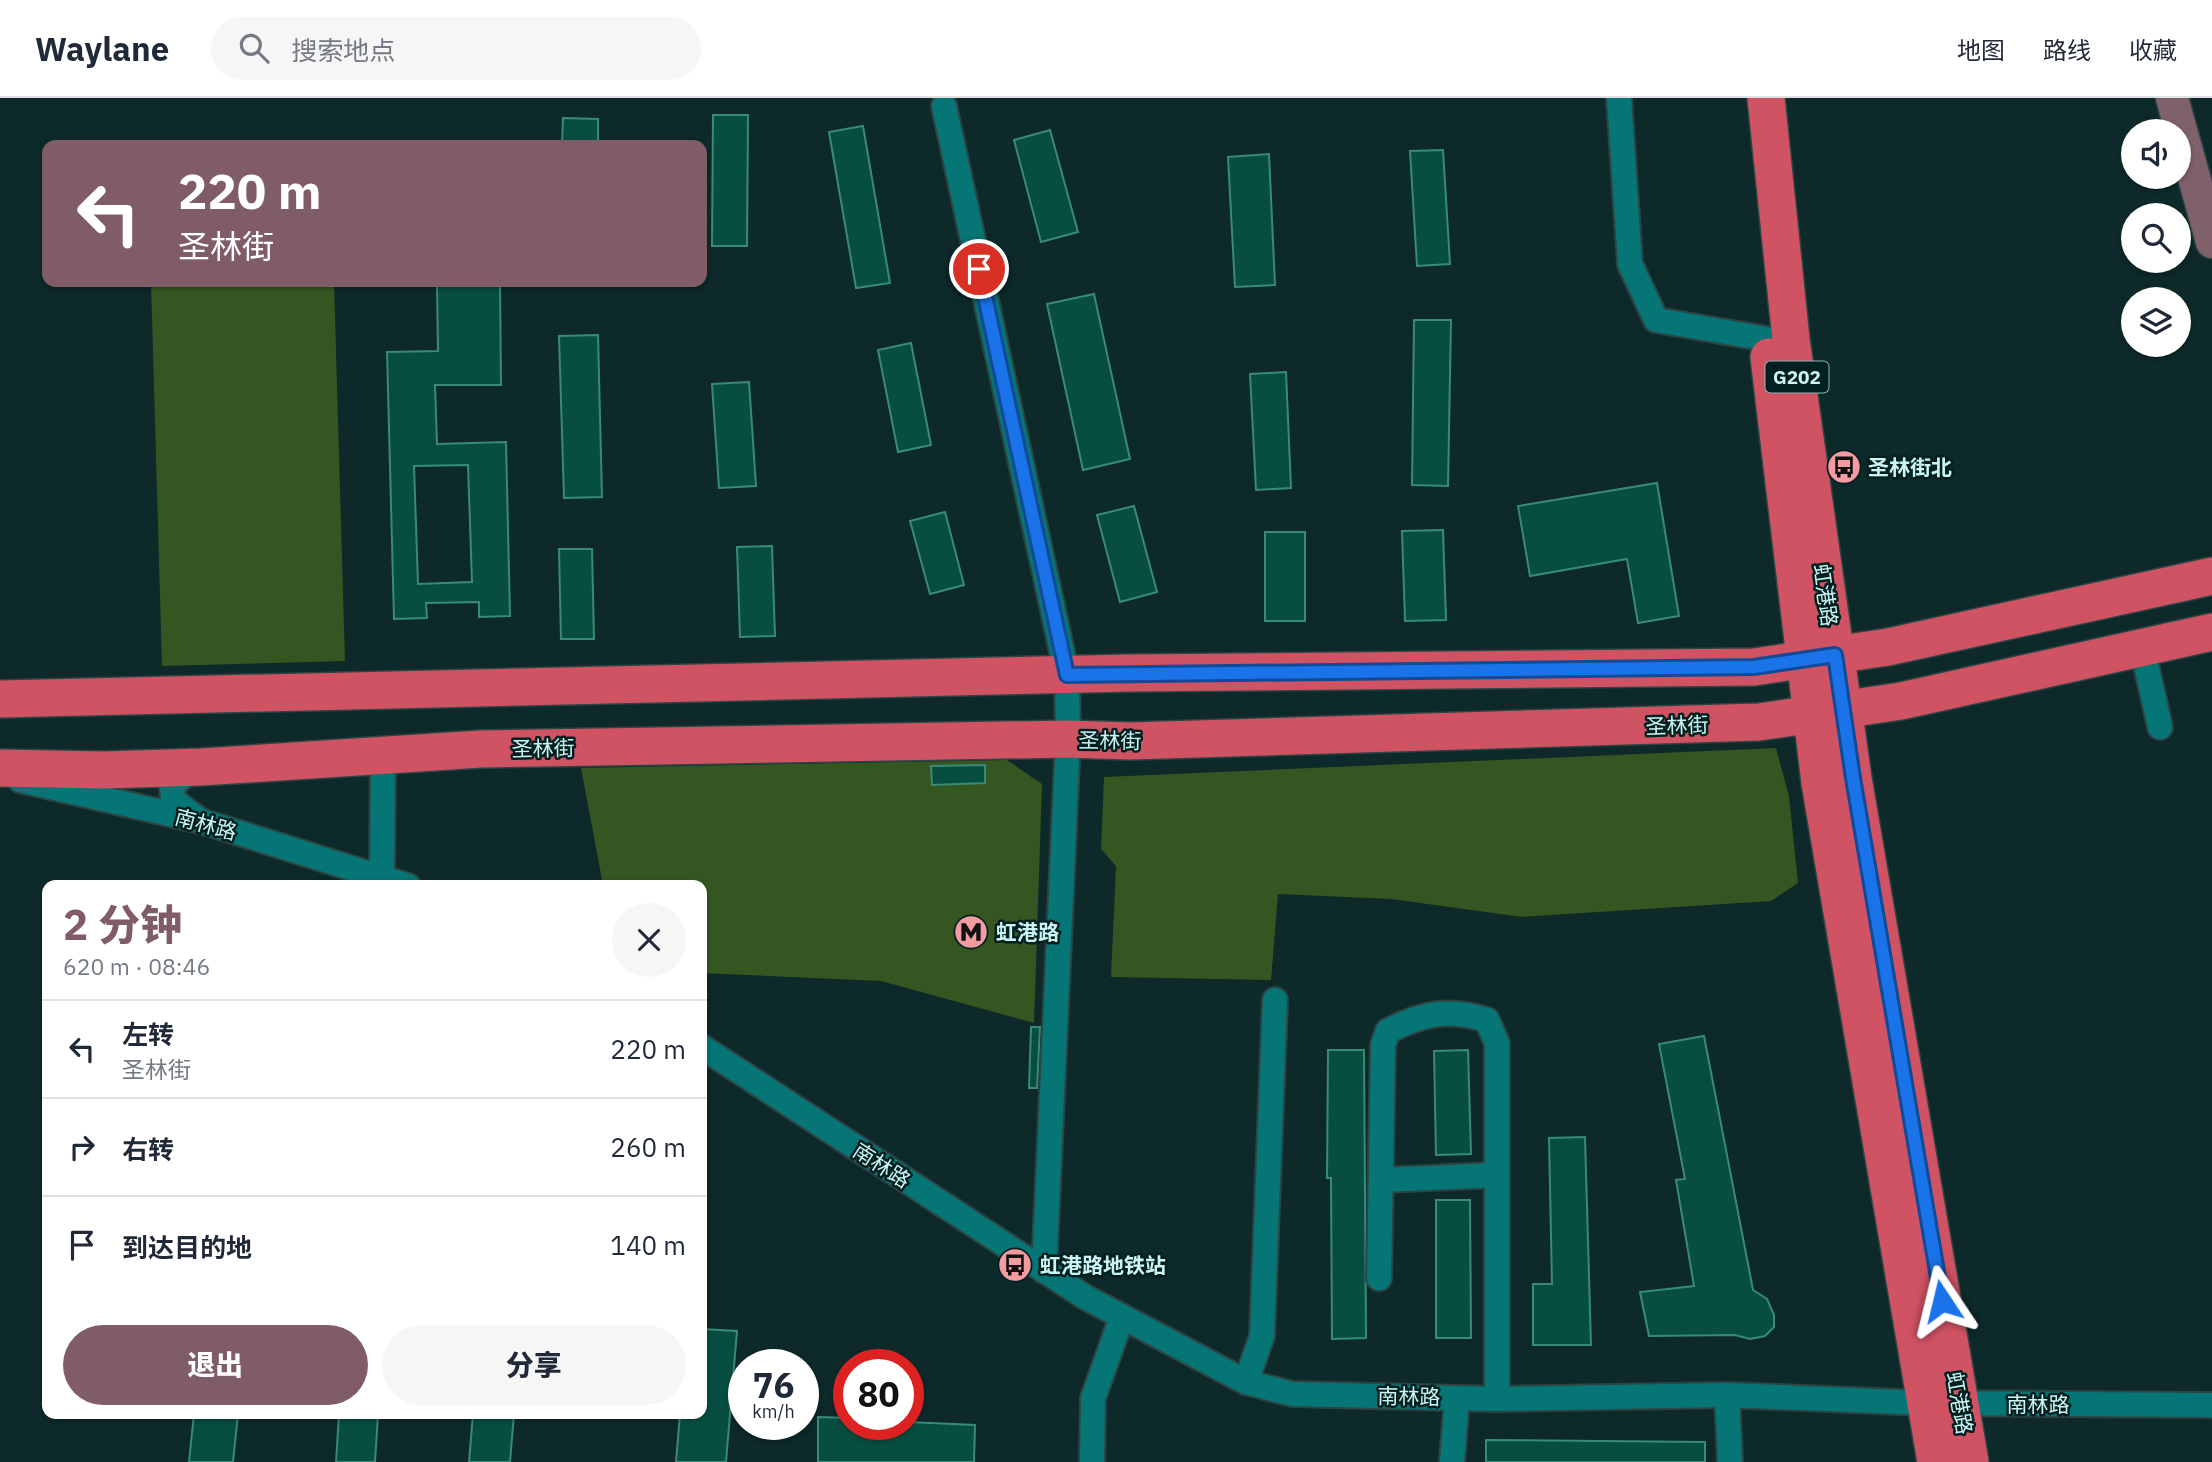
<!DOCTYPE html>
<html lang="zh">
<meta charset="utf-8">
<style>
:root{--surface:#fff;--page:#f6f6f7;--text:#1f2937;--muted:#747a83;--line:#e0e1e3;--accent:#7f5c67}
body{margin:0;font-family:"IBM Plex Sans","Noto Sans SC",sans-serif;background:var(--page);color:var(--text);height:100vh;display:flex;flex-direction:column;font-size:26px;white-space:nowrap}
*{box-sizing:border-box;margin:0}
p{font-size:23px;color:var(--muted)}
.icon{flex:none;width:38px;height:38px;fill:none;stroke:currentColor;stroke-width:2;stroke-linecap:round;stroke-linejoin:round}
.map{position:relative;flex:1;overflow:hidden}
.side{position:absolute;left:42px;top:782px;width:665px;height:539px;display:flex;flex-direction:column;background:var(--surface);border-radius:14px;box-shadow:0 2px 5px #0004}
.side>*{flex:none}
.banner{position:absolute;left:42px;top:42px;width:665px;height:147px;border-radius:14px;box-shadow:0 2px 5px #0004;background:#7f5c67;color:#fff;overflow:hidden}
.tools{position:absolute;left:2121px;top:21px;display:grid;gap:14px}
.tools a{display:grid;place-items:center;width:70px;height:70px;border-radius:50%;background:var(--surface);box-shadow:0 2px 5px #0004;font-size:35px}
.speed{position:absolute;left:728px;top:1251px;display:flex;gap:14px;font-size:35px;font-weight:700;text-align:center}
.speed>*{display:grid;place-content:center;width:91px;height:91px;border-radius:50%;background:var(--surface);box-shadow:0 2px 5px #0004;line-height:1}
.speed small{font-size:18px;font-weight:400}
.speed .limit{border:10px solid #d22;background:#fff;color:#111}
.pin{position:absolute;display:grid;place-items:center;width:60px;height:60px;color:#fff;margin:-30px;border:4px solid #fff;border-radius:50%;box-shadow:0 2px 7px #0007}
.me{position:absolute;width:77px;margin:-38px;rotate:350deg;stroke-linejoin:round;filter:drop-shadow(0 0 5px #0008)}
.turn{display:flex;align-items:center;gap:24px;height:147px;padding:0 21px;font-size:32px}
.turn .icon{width:91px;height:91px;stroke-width:2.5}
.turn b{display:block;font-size:49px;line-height:60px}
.round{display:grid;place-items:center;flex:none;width:74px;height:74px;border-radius:37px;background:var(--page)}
.summary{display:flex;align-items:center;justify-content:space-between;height:119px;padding:0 21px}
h1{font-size:42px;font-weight:800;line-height:52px;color:var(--accent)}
.primary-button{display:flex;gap:14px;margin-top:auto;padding:14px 21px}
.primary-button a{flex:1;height:80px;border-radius:42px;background:var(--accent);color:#fff;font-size:28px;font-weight:800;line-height:80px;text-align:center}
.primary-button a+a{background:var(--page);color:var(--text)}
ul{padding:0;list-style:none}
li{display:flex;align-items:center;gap:21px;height:98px;padding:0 21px;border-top:2px solid var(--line)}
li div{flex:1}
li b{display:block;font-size:26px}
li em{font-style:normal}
header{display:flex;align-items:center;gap:42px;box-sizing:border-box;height:98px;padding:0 35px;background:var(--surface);border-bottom:2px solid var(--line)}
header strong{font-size:33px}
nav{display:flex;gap:38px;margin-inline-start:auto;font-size:24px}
.search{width:490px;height:63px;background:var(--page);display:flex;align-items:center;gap:18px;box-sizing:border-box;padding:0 24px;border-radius:38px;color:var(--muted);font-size:26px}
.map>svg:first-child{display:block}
</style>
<header>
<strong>Waylane</strong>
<div class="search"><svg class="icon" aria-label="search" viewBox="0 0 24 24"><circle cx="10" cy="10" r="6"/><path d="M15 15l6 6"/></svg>搜索地点</div>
<nav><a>地图</a><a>路线</a><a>收藏</a></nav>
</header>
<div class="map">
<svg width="2212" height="1364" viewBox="0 0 2212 1364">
<rect width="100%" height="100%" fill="#0d2929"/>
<g fill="#355621">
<polygon points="151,184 334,184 345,563 162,568"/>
<polygon points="1776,650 1789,698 1798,785 1771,803 1522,819 1391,801 1278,796 1271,882 1111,879 1116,768 1101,751 1104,679"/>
<polygon points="1007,662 1042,686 1034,925 881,883 702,875 702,788 603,787 581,670"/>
</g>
<g fill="#074e40" stroke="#388b77" stroke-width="2" fill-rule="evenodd">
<polygon points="713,17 748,17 747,148 712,148"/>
<polygon points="563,20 598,21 598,47 562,47"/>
<polygon points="863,28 890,185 856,190 829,34"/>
<polygon points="1050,32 1078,134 1041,144 1014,42"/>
<polygon points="1443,52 1450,166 1417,168 1410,53"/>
<polygon points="1269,56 1275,187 1235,189 1228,59"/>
<path d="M500,187L501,287H435L437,346L506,344L510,518L479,519V504L426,505L427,520L394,521L387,254L438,253L437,188ZM468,367L472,484L418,486L414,368Z"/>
<polygon points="1094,196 1130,361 1083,372 1047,206"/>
<polygon points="1414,222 1451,222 1448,388 1412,387"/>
<polygon points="598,237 602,399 564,400 559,238"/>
<polygon points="911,245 931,347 898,354 878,252"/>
<polygon points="1286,274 1291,390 1256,392 1250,276"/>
<polygon points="749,284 756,388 719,390 712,286"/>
<polygon points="1657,385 1679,518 1638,525 1627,461 1530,478 1518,408"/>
<polygon points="1134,408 1157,494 1120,504 1097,417"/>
<polygon points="945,414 964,487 930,496 910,423"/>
<polygon points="1443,432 1446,522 1405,523 1402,433"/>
<rect x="1265" y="434" width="40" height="89"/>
<polygon points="772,448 775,538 740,539 737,449"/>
<polygon points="559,451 592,451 594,541 561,541"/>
<polygon points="985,667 985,685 932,687 931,668"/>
<polygon points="1031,929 1040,929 1037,990 1029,990"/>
<polygon points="1704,938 1753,1192 1767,1201 1774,1217 1774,1229 1765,1238 1750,1241 1735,1237 1649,1238 1640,1194 1694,1188 1676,1082 1685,1081 1659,946"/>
<polygon points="1328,952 1364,952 1366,1240 1332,1241 1331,1080 1327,1080"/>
<polygon points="1468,952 1471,1056 1436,1057 1434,953"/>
<polygon points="1585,1039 1591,1247 1533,1247 1533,1186 1552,1186 1549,1040"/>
<polygon points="1436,1102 1470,1102 1471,1240 1436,1240"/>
<polygon points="702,1231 737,1233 726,1364 676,1364 680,1316 702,1316"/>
<polygon points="194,1316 238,1316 233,1364 189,1364"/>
<polygon points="339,1316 378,1316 375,1364 336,1364"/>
<polygon points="473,1316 514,1316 510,1364 469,1364"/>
<polygon points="818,1319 849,1320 849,1326 908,1326 908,1324 975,1327 974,1364 818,1364"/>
<polygon points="1486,1342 1705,1344 1705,1364 1486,1364"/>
</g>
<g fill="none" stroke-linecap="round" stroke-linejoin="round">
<g stroke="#2d4444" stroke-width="28">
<g id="minor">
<polyline points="1619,0 1630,166 1656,222 1767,241"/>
<polyline points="944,8 1067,577 1068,641 1044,1173"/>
<polyline points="2142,549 2160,629"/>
<polyline points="197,671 182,679 172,688 173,702 198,721"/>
<polyline points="20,682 201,723 408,788"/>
<polyline points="382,779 383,657"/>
<polyline points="702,949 1085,1199 1246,1284 1292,1296 1497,1301 1727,1297 1926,1305 2212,1307"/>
<polyline points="1381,1082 1497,1077"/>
<path d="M1379,1180L1383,947L1388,933C1423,915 1449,910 1487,922L1497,945V1301"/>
<polyline points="1246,1284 1262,1238 1275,902"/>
<polyline points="1727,1297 1730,1364"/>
<polyline points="1092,1364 1093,1300 1122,1219"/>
<polyline points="1452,1364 1457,1300"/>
</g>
</g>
<g stroke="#2d4444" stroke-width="35">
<polyline id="major" points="2172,0 2212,144"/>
</g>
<g stroke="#2d4444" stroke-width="40">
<g id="highway">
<polyline points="1766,0 1791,241 1853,680 1970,1364"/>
<polyline points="1769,259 1820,685 1936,1364"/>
<polyline points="0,601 1129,575 1754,569 1888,549 2212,478"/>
<polyline points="0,670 103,672 201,669 481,651 1068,641 1130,643 1759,624 1901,603 2212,534"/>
</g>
</g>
<use href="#minor" stroke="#067576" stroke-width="24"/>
<use href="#major" stroke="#7f616b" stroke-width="32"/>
<use href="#highway" stroke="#d05363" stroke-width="37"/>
</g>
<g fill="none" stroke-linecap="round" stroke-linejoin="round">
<g stroke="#114b97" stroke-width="18">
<polyline id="route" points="979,171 1067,577 1754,569 1835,557 1853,680 1942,1203"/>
</g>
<use href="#route" stroke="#1a73e8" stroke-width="12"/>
</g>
<defs>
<g id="bus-disc" transform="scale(1.75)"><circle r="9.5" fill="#f49aa1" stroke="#032020"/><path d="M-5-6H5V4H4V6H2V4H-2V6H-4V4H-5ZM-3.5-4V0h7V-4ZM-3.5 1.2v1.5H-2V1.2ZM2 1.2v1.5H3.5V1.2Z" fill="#111"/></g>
<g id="metro-disc" transform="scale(1.75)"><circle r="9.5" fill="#f49aa1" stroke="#032020"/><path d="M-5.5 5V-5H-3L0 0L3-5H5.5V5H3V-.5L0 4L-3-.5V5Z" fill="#111"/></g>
</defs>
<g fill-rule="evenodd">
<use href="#bus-disc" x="1844" y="369"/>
<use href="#metro-disc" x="971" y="834"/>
<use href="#bus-disc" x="1015" y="1167"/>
</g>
<g text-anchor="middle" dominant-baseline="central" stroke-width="5" stroke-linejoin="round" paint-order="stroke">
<rect fill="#032020" stroke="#8fb4b4" stroke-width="2" x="1765.5" y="263.5" width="63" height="31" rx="5"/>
<g font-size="19" font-weight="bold" fill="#cbf4f4">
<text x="1797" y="279">G202</text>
</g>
<g font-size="21" font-weight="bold" fill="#cbf4f4" stroke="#032020" text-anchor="start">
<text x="1868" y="369">圣林街北</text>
<text x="996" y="834">虹港路</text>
<text x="1040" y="1167">虹港路地铁站</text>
</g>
<g font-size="21" fill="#cbf4f4" stroke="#032020">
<text transform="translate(1826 497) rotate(82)">虹港路</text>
<text transform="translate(1677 627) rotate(-2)">圣林街</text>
<text transform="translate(1110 642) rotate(1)">圣林街</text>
<text transform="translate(543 650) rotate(-1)">圣林街</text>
<text transform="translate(206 726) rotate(15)">南林路</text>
<text transform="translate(882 1067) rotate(33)">南林路</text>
<text transform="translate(1409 1298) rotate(1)">南林路</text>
<text transform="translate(1960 1305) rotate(80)">虹港路</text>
<text x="2038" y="1306">南林路</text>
</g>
</g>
</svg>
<div class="tools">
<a><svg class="icon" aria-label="sound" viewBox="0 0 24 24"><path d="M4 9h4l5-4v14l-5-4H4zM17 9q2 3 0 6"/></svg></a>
<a><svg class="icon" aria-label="search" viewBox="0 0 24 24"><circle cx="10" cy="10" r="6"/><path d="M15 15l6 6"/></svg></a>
<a><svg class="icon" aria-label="layers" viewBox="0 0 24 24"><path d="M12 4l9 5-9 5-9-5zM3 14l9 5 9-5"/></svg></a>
</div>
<div class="speed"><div>76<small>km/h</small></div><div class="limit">80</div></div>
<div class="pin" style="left:979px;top:171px;background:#d93025"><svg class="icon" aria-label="arrive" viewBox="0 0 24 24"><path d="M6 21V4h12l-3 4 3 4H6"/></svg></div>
<svg class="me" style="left:1942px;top:1203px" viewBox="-20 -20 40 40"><path d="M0-17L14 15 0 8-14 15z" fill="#1a73e8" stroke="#fff" stroke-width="4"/></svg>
<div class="banner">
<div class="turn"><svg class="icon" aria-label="left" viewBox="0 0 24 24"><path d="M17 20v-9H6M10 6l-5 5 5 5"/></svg><div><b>220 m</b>圣林街</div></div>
</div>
<section class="side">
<div class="summary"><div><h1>2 分钟</h1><p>620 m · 08:46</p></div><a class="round"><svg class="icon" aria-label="close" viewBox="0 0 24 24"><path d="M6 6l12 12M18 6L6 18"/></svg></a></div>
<ul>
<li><svg class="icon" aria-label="left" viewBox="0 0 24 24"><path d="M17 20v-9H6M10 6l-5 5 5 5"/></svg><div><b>左转</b><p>圣林街</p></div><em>220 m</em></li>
<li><svg class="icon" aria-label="right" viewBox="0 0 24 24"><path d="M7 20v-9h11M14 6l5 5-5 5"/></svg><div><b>右转</b></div><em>260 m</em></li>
<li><svg class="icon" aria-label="arrive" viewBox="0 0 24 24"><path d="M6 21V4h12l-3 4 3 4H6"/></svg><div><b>到达目的地</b></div><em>140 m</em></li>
</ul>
<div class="primary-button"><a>退出</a><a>分享</a></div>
</section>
</div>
